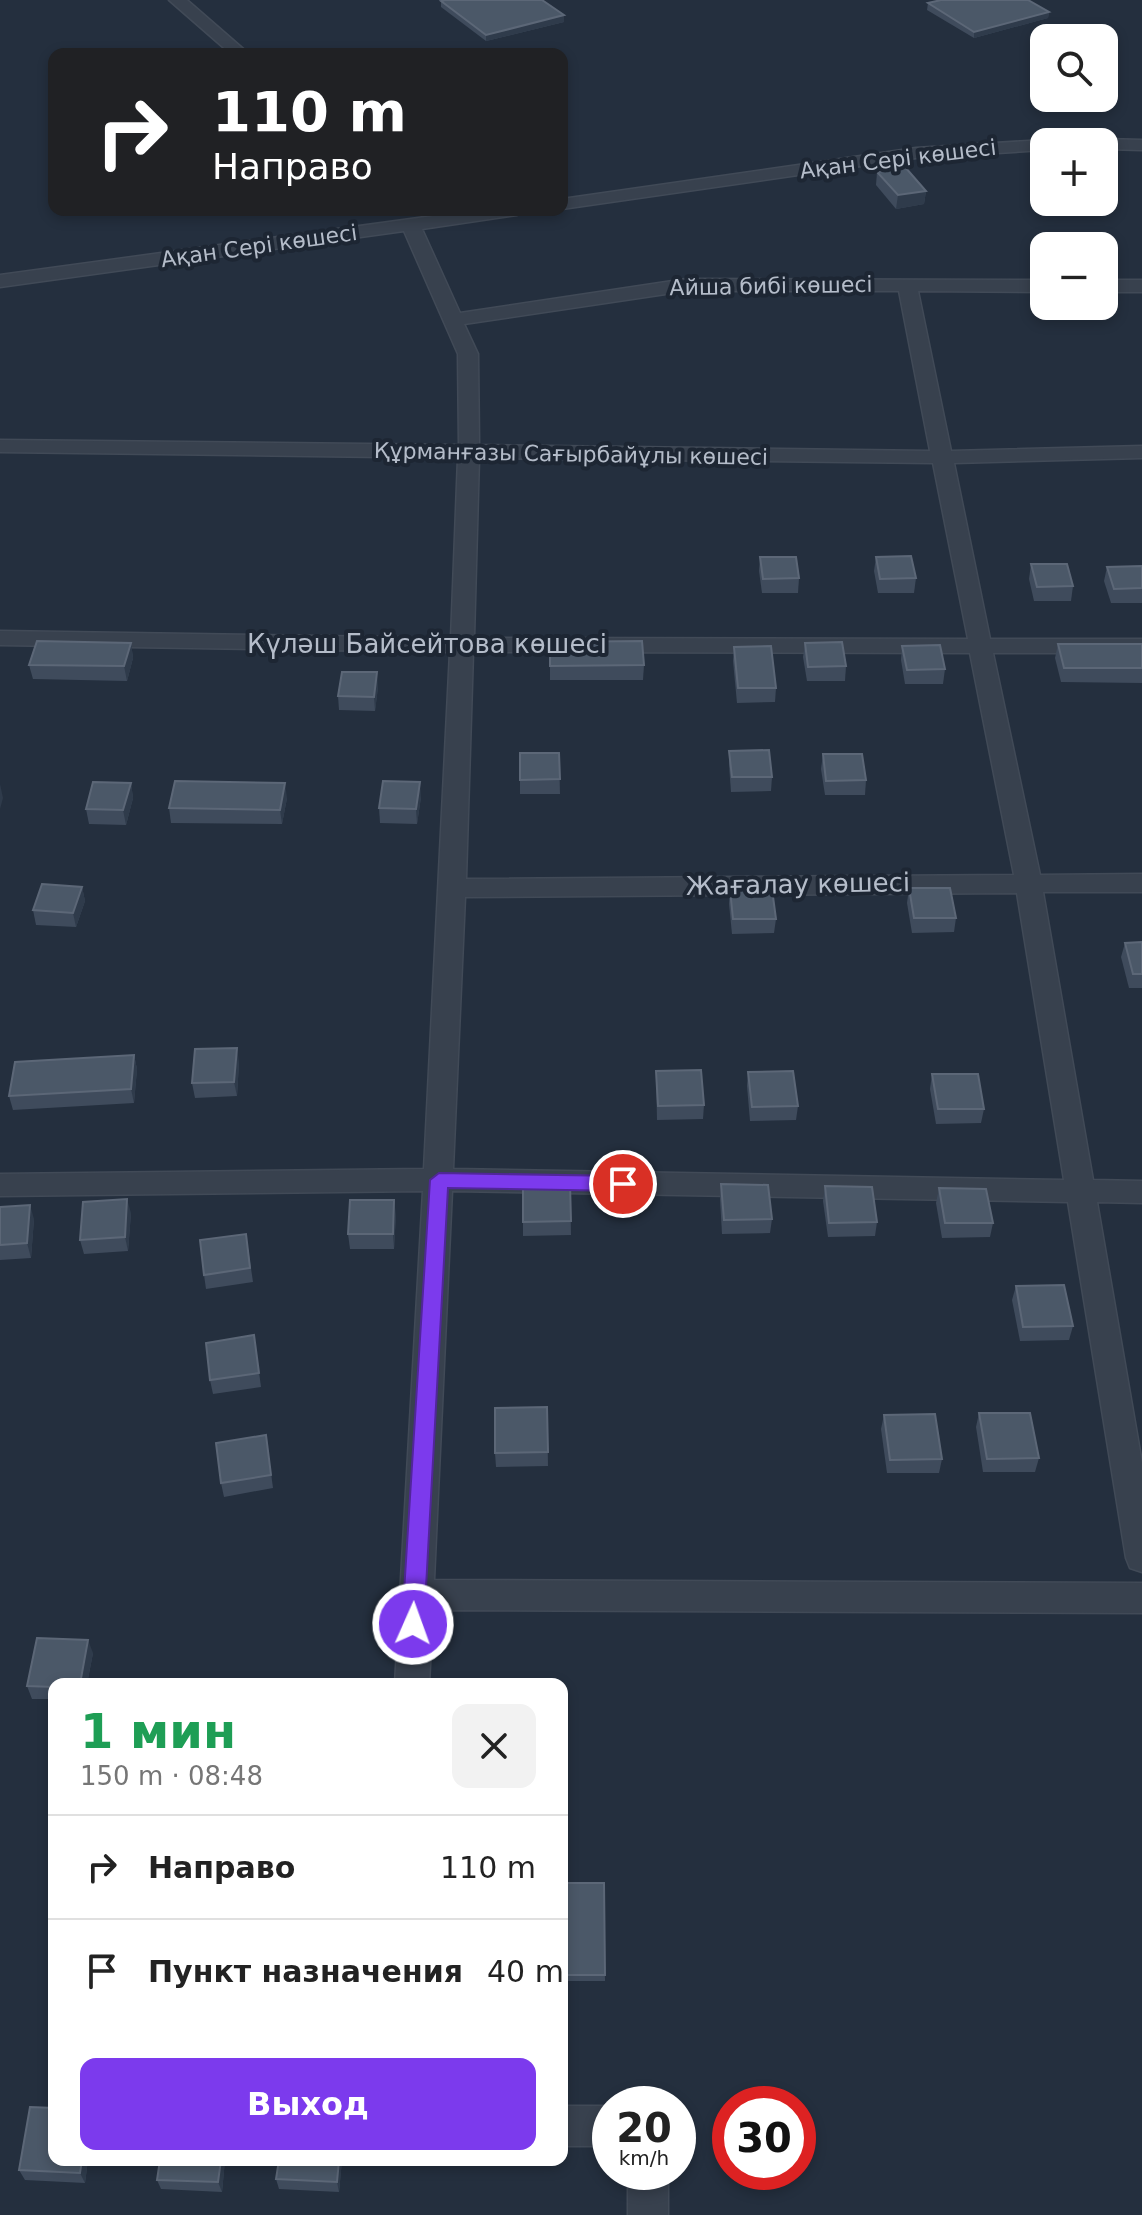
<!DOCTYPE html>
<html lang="ru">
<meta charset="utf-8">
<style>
:root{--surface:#fff;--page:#f2f2f2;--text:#222;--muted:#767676;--line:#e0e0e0;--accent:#7c3aed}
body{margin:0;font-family:"DejaVu Sans",sans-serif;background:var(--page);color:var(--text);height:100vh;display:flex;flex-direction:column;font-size:30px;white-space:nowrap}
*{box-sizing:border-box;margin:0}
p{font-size:26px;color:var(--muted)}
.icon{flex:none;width:44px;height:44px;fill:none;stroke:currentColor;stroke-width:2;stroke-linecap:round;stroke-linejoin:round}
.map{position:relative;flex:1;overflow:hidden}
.panel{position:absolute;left:48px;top:1678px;width:520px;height:488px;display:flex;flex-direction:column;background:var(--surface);border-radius:16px;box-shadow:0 4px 12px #0003}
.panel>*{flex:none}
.guide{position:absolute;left:48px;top:48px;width:520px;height:168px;border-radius:16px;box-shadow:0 4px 12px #0003;background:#202124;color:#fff;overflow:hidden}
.buttons{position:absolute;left:1030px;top:24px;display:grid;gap:16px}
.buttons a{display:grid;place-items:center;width:88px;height:88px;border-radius:16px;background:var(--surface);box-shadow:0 4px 12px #0003;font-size:40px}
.speed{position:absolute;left:592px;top:2086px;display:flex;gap:16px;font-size:40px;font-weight:700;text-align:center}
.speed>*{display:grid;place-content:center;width:104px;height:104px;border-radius:50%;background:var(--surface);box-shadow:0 4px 12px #0003;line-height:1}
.speed small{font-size:20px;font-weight:400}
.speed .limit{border:12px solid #d22;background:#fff;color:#111}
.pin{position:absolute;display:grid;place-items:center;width:68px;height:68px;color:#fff;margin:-34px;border:4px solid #fff;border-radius:50%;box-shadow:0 2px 8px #0007}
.me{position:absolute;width:88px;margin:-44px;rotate:2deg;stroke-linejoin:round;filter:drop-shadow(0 0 6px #0008)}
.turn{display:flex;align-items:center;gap:28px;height:168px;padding:0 32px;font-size:36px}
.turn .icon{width:104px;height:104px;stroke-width:2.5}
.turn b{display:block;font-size:56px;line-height:68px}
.round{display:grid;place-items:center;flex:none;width:84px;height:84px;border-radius:16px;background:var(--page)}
.summary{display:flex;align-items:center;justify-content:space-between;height:136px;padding:0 32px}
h1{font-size:48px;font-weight:800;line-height:60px;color:#1e9e55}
.action{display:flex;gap:16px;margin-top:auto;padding:16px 32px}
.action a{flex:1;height:92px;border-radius:16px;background:var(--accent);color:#fff;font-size:32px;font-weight:800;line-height:92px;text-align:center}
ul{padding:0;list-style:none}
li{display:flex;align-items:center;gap:24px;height:104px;padding:0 32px;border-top:2px solid var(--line)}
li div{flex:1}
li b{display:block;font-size:30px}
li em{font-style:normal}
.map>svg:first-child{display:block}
</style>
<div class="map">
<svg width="1142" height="2215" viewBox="0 0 1142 2215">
<rect width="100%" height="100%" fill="#242f3e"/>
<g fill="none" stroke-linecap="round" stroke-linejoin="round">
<g stroke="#414a57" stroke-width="3">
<g id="street">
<polygon points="169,0 187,0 249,54 231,54"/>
<polygon points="1104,139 1142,140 1142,150 1104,149 1104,142 1097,142"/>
<polygon points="1044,140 1051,142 1044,142 1044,150 916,158 562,209 562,199 916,148"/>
<path d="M477,210H526L517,215L422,229L460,313L686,279L1044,280V292L918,291L951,451L1142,446V458L954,463L990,639H1142V653H993L1040,875L1142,874V892H1043L1093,1180L1142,1181V1203L1097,1202L1142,1463V1572L1130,1568L1126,1558L1068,1202L452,1191L434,1580L1142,1583V1613L433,1610L429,1684H395L423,1191L0,1196V1174L424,1169L450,652L0,645V631L451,638L458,458L0,452V440L459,445L458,354L404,231L0,287V275ZM686,291H899L930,451L479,445L478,354L464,324ZM479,458L933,463L968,639L474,638ZM473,652L970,653L1014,875L466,879ZM1017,893L1064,1180L453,1169L465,897Z"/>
<rect x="1104" y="280" width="38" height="12"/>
<rect x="562" y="2106" width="48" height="40"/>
<rect x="628" y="2172" width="40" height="43"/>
</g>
</g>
<use href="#street" fill="#38414e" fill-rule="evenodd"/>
</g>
<g fill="#3f4b5c">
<polygon points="441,1 564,15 564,22 486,41 441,7"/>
<polygon points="928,3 1049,12 1048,18 974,38 927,10"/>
<polygon points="877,172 926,191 924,204 896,209 876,185"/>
<polygon points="760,557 799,578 798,593 762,593 759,571"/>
<polygon points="876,557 916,578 914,593 878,593 874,571"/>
<polygon points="1031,564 1073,586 1071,601 1034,601 1029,579"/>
<polygon points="1142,566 1142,603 1111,603 1104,581 1107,567"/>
<polygon points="550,642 644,665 643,680 550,680"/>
<polygon points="131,643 133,658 127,681 33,679 29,665"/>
<polygon points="805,643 846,666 845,681 807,681 803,657"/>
<polygon points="1058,644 1142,644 1142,683 1061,682 1055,658"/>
<polygon points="902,646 945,669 943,684 905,684 901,660"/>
<polygon points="734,647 776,688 775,702 737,703 733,661"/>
<polygon points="378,687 375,711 339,710 338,696"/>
<polygon points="729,751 772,777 771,791 731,792 729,765"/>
<polygon points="520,753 559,753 560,794 520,794"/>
<polygon points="823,754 866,780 865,795 825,795 821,769"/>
<polygon points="131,783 133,798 126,825 89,824 86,809"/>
<polygon points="421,797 417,824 380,823 379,808"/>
<polygon points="287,798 282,824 171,823 169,808"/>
<polygon points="82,887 85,901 76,927 36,925 33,910"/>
<polygon points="909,888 956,918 954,932 912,933 907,903"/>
<polygon points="730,889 776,919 774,933 732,934 729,904"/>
<polygon points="1142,942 1142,988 1129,988 1121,957 1125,943"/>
<polygon points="134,1055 137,1069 134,1103 13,1110 9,1096"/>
<polygon points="239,1062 237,1096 195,1098 192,1083"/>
<polygon points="656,1071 704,1105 703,1119 657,1120"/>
<polygon points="748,1072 798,1106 796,1120 750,1121 747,1086"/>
<polygon points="932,1074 984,1109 981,1123 936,1124 930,1089"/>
<polygon points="570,1183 571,1235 523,1236 523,1184"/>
<polygon points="721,1184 772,1219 770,1233 722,1234 720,1199"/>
<polygon points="825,1186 877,1222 875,1236 828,1237 823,1201"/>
<polygon points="939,1188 993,1223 990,1237 942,1238 936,1203"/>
<polygon points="0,1207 34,1219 31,1258 0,1260"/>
<polygon points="131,1213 128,1251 84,1254 80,1240"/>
<polygon points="396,1214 394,1249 350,1249 348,1234"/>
<polygon points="248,1248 253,1282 206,1289 204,1275"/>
<polygon points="1016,1286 1073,1326 1069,1340 1020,1341 1012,1300"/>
<polygon points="254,1335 261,1387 213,1394 210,1380"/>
<polygon points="547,1407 548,1466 496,1467 495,1453"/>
<polygon points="979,1413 1039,1458 1035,1472 983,1472 976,1427"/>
<polygon points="884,1415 942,1459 939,1473 887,1473 881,1429"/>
<polygon points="266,1435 273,1488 224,1497 221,1483"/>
<polygon points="93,1653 87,1684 54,1684 54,1699 32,1699 27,1686"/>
<polygon points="562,1883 604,1883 605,1981 562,1981"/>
<polygon points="54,2160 88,2160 85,2183 25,2180 19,2170"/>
<polygon points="225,2160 222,2192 161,2189 157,2180"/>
<polygon points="342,2160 339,2192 279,2189 276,2179"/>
</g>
<g fill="#2f3b4b">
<polygon points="1049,12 1048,18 974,38 974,32"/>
<polygon points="564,15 564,22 486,41 486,35"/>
<polygon points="926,191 924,204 896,209 898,195"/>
<polygon points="131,643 133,658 127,681 124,666"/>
<polygon points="377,672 378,687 375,711 374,697"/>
<polygon points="420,782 421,797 417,824 416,809"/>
<polygon points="131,783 133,798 126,825 123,810"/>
<polygon points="285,783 287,798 282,824 280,810"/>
<polygon points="0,784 3,798 0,809"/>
<polygon points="82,887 85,901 76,927 73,913"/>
<polygon points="237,1048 239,1062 237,1096 234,1082"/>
<polygon points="134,1055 137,1069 134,1103 131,1089"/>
<polygon points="127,1199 131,1213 128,1251 125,1237"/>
<polygon points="394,1200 396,1214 394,1249 393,1234"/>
<polygon points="30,1205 34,1219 31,1258 27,1243"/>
<polygon points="88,1640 93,1653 87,1684 80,1684"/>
<polygon points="82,2160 88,2160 85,2183 80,2173"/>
<polygon points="221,2160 225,2160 222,2192 218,2182"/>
<polygon points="339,2160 342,2160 339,2192 337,2182"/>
</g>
<g fill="#4b5868" stroke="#5c6777" stroke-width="2">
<polygon points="445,0 542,0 564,15 486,35 441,1"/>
<polygon points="941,0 1028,0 1049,12 974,32 928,3"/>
<polygon points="905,167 926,191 898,195 877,172"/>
<polygon points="911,556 916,578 880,579 876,557"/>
<polygon points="760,557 796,557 799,578 763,579"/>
<polygon points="1031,564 1067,564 1073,586 1037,587"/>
<polygon points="1142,566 1142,588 1114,589 1107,567"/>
<polygon points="37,641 131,643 124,666 29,665"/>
<polygon points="642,641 644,665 550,666 550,642"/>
<polygon points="842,642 846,666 808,667 805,643"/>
<polygon points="1058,644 1142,644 1142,668 1064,668"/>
<polygon points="940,645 945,669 907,670 902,646"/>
<polygon points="771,646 776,688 738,688 734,647"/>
<polygon points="342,672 377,672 374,697 338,696"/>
<polygon points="769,750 772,777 732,777 729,751"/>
<polygon points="520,753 559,753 560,779 520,780"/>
<polygon points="823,754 862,754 866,780 826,781"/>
<polygon points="175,781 285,783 280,810 169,808"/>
<polygon points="383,781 420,782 416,809 379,808"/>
<polygon points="93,782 131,783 123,810 86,809"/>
<polygon points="42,884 82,887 73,913 33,910"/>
<polygon points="909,888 950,888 956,918 914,918"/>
<polygon points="730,889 772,889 776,919 733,919"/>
<polygon points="1142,942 1142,974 1133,974 1125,943"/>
<polygon points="237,1048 234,1082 192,1083 195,1049"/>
<polygon points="134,1055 131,1089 9,1096 15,1062"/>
<polygon points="701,1070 704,1105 658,1106 656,1071"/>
<polygon points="793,1071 798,1106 752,1107 748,1072"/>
<polygon points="932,1074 978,1074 984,1109 938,1109"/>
<polygon points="570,1183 571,1221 523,1222 523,1184"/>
<polygon points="721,1184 768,1185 772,1219 724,1220"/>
<polygon points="825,1186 872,1187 877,1222 829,1223"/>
<polygon points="939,1188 986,1189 993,1223 945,1223"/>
<polygon points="127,1199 125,1237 80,1240 83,1202"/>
<polygon points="350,1200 394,1200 393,1234 348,1234"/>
<polygon points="30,1205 27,1243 0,1245 0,1207"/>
<polygon points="246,1234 250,1268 204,1275 200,1240"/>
<polygon points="1064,1285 1073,1326 1023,1327 1016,1286"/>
<polygon points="254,1335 259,1373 210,1380 206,1343"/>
<polygon points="547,1407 548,1452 495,1453 495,1408"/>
<polygon points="979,1413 1030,1413 1039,1458 987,1459"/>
<polygon points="935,1414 942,1459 890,1460 884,1415"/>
<polygon points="266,1435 271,1475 221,1483 216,1443"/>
<polygon points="37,1638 88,1640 80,1684 54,1684 54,1687 27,1686"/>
<polygon points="562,1883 604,1883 605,1975 562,1975"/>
<polygon points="30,2107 54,2108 54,2160 82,2160 80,2173 19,2170"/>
<polygon points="160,2160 221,2160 218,2182 157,2180"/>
<polygon points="279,2160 339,2160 337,2182 276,2179"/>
</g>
<polygon fill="#7c3aed" stroke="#51269a" stroke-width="2" points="439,1173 623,1176 632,1184 623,1191 448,1188 424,1624 421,1631 413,1634 405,1631 402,1624 430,1180"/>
<g text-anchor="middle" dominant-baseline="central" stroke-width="8" stroke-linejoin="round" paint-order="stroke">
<g font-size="22" fill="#b4bcc9" stroke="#1d2633">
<text transform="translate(898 159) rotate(-7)">Ақан Сері көшесі</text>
<text transform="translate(259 246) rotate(-8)">Ақан Сері көшесі</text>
<text transform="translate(771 286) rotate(-1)">Айша бибі көшесі</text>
<text transform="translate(571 454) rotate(1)">Құрманғазы Сағырбайұлы көшесі</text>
</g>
<g font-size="26" fill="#b4bcc9" stroke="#1d2633">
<text x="427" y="644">Күләш Байсейтова көшесі</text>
<text transform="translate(798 884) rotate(-1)">Жағалау көшесі</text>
</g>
</g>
</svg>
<div class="buttons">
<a><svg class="icon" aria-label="search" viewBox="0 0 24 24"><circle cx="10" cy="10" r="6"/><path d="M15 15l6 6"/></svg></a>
<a>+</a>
<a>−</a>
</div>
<div class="speed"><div>20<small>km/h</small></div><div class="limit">30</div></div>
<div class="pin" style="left:623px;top:1184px;background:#d93025"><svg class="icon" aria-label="arrive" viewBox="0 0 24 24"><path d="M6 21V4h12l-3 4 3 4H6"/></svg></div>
<svg class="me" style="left:413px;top:1624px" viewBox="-20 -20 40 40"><circle r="17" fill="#7c3aed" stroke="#fff" stroke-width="3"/><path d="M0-11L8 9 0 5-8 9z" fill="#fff"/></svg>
<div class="guide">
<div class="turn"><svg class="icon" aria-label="right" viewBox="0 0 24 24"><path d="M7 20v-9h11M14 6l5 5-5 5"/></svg><div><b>110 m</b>Направо</div></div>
</div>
<section class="panel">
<div class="summary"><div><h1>1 мин</h1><p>150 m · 08:48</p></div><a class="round"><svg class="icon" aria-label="close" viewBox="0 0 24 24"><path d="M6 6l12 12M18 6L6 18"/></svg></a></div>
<ul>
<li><svg class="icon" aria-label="right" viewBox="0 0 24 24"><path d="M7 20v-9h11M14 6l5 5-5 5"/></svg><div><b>Направо</b></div><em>110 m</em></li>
<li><svg class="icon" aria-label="arrive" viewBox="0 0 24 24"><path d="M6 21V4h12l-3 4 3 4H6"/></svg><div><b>Пункт назначения</b></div><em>40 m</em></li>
</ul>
<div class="action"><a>Выход</a></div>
</section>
</div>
